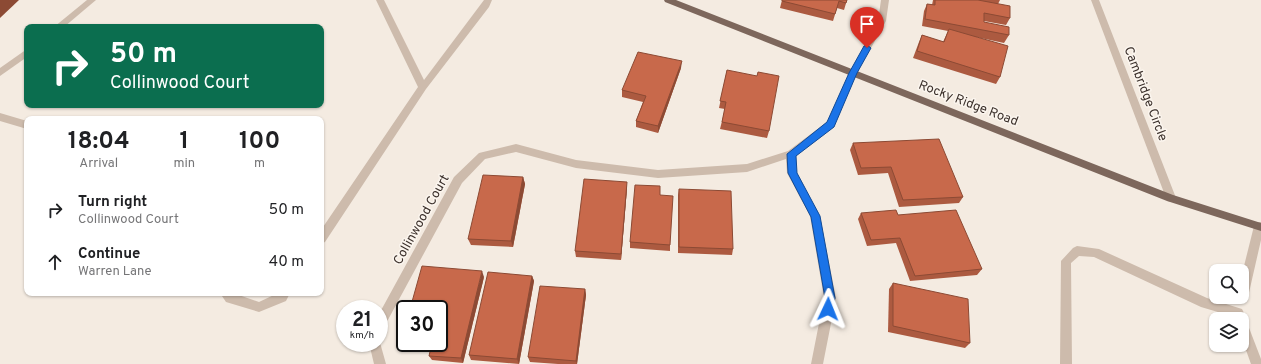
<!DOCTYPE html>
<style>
:root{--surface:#fff;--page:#f6f6f6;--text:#202124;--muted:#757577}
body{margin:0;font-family:Overpass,sans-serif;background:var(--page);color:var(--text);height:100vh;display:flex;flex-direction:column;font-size:15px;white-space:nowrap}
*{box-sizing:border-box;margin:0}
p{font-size:13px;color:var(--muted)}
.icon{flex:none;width:22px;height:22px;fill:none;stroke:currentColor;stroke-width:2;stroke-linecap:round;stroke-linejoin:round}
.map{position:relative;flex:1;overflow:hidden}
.sheet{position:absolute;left:24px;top:116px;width:300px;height:180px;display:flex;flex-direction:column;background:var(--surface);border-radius:8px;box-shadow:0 1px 3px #0004}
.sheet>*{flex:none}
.hud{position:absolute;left:24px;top:24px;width:300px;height:84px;border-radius:8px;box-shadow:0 1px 3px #0004;background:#0b6e4f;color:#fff;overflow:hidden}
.controls{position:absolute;left:1209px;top:264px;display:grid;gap:8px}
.controls a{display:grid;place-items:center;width:40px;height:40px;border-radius:8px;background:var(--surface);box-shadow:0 1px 3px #0004;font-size:20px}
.speed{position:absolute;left:336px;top:300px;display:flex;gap:8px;font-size:20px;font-weight:700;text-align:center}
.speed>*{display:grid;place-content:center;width:52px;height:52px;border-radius:50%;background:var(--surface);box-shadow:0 1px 3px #0004;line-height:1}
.speed small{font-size:10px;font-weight:400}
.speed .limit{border:2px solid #111;border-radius:6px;background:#fff;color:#111}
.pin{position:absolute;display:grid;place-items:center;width:34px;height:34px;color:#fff;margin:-41px -17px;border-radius:50% 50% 50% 0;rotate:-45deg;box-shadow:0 0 4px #0007}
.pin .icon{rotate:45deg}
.me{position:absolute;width:44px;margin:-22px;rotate:2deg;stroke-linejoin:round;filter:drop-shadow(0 0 3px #0008)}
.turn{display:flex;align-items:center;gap:14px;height:84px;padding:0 20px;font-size:18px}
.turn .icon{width:52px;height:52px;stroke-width:2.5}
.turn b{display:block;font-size:28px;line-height:34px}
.eta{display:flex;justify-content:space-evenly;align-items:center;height:68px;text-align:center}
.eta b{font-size:24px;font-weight:700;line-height:28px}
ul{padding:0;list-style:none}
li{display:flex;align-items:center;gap:12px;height:52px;padding:0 20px}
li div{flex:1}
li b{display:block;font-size:15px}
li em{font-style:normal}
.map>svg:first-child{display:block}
</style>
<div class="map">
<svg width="1261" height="364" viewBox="0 0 1261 364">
<rect width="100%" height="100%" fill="#f4ebe1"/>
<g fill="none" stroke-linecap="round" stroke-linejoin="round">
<g fill="#cdbbac" fill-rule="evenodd">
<polygon points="87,0 96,0 64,27 54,27"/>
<polygon points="376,0 384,0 424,80 484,0 492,0 489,7 426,89 325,242 321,244 321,230 418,87"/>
<polygon points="881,0 889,0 886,21 857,73 834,127 796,156 797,173 820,216 836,298 823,364 811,364 824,298 810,216 787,173 786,159 747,172 658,178 576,168 516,152 485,159 462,183 383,329 379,330 379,314 454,177 479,153 516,144 576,160 658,170 747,164 788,151 827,122 849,73 878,21"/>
<polygon points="1091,0 1099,0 1176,198 1175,201 1171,202 1167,201 1166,198"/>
<polygon points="27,49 27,57 0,76 0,68"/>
<polygon points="0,113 27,121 27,129 0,121"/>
<polygon points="1259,222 1261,222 1261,240 1248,297 1246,301 1242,302 1238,301 1236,297 1242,297 1242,274 1254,226 1255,223"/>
<polygon points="1077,246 1099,249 1207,298 1242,309 1244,313 1242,317 1238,318 1201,307 1094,257 1079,256 1071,263 1072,364 1060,364 1061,261 1073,248"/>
<polygon points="220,293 233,293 259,302 278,293 290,293 286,301 259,312 226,302"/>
<polygon points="1241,319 1242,319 1246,320 1261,359 1261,364 1251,364 1242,339"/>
<polygon points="379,339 386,364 374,364 369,343 379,343"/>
</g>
<polygon fill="#7d675c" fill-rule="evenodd" points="664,0 676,0 1173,195 1261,223 1261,231 1167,201 665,2"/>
</g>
<g fill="#ac5a40">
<polygon points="782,0 847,0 844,10 837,8 833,21 780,8"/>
<polygon points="933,0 1000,0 998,4 1010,18 1006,25 984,21 984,22 1009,35 1004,43 976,37 1000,77 996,84 913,58 919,42 922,35 943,42 948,31 922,26 924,11 927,4 932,5"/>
<polygon points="681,68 658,133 636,127 636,121 643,102 622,97 622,90"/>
<polygon points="727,70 769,131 767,138 720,129 725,109 719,108"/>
<polygon points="853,143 963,197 959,203 899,207 888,173 858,175 850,150"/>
<polygon points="523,177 525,184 513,247 471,245 468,239"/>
<polygon points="627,188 621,260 576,257 575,251"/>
<polygon points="679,189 733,249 732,255 678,253 678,195"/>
<polygon points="660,195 670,245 670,251 630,248 630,242"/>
<polygon points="861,213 898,215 982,269 977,275 910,281 896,243 867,246 858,219"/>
<polygon points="532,276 534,281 519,364 471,360 469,355"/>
<polygon points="484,277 463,363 432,360 429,356"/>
<polygon points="893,283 970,343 965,348 888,332 889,289"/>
<polygon points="585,289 586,295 577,364 558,364 530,362 528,357"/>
</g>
<g fill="#8c4a34">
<polygon points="0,0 19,0 0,18"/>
<polygon points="682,61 681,68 658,133 658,126"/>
<polygon points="523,177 525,184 513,247 511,241"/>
<polygon points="627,182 627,188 621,260 621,254"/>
<polygon points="482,271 484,277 463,363 461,358"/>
<polygon points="532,276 534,281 519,364 517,359"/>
<polygon points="585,289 586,295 577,364 576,361"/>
</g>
<g fill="#c8694b" stroke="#8c4a34">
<polygon points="782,0 847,0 846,3 839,1 835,14 782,1"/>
<polygon points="935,0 978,0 1010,6 1010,18 984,13 984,22 1009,27 1009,35 925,19 927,4 935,5"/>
<polygon points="949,29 1008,46 1000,77 917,51 922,35 944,42"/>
<polygon points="638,52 682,61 658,126 636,121 646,96 622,90"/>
<polygon points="727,70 757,76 758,72 779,76 769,131 722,122 726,102 720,101"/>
<polygon points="939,139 963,197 903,200 891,167 861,168 853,143"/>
<polygon points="483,175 523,177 511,241 468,239"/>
<polygon points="584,179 627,182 621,254 575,251"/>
<polygon points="635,185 660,186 660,195 673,196 670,245 630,242"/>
<polygon points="679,189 731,191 733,249 679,247"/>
<polygon points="896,210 898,215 956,210 982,269 915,276 900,238 871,240 861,213"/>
<polygon points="422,266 482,271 461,358 429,356 432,343 439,343 439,309 410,309"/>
<polygon points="488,272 532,276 517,359 469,355"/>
<polygon points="893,283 968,299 970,343 893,326"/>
<polygon points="540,286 585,289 576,361 528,357"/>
</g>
<polygon fill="#1a73e8" stroke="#114b97" points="867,45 871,48 857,73 834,127 796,156 797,173 820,216 835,298 831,312 828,313 824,312 823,309 825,298 811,217 788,173 787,154 827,122 849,73 864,46"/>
<g text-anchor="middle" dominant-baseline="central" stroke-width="3" stroke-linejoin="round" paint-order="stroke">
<g font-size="13" fill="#3b302b" stroke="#fbf5ee">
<text transform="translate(1145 94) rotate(69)">Cambridge Circle</text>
<text transform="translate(968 104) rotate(21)">Rocky Ridge Road</text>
<text transform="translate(422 220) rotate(-61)">Collinwood Court</text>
</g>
</g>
</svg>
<div class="controls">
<a><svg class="icon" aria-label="search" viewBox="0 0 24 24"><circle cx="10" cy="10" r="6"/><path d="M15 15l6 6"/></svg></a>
<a><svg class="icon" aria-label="layers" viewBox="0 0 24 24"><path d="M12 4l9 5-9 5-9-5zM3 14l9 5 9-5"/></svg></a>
</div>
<div class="speed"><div>21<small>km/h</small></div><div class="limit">30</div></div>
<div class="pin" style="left:867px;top:48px;background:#d93025"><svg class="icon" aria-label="arrive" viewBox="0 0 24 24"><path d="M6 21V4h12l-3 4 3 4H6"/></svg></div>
<svg class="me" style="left:828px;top:309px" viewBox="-20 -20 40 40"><path d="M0-17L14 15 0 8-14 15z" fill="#1a73e8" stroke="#fff" stroke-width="4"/></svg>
<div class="hud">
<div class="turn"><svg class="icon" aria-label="right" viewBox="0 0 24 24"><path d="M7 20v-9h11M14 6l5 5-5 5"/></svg><div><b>50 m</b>Collinwood Court</div></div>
</div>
<section class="sheet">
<div class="eta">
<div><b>18:04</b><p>Arrival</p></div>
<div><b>1</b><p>min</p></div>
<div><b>100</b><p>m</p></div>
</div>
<ul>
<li><svg class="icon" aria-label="right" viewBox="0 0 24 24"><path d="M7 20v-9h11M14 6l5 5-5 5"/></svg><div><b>Turn right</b><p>Collinwood Court</p></div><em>50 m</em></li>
<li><svg class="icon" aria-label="ahead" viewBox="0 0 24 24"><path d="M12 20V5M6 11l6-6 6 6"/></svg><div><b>Continue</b><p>Warren Lane</p></div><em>40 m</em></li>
</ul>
</section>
</div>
